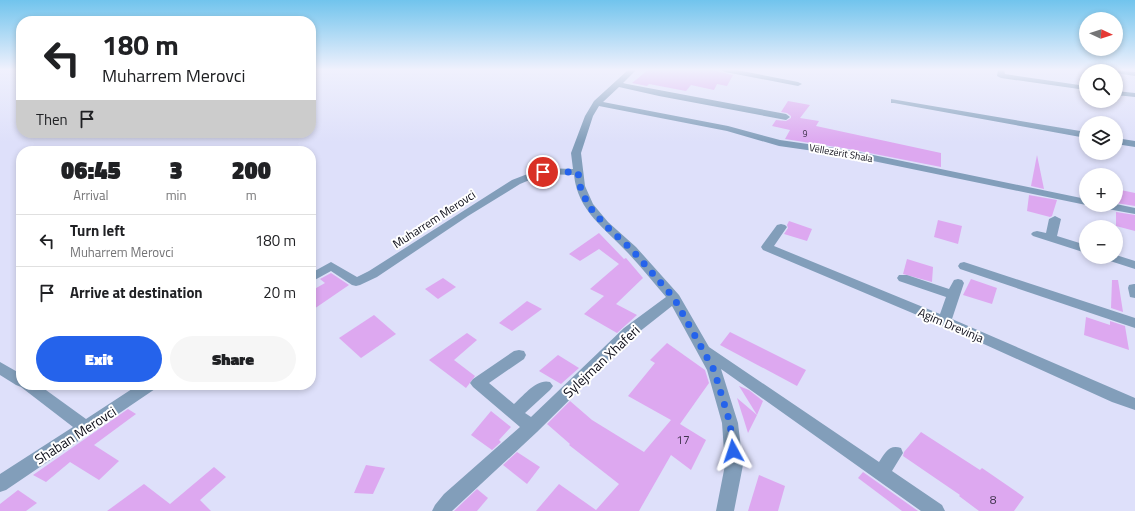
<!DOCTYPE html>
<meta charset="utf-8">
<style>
:root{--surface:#fff;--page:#f6f6f6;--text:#202124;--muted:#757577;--line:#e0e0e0;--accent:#2563eb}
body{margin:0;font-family:"Titillium Web",sans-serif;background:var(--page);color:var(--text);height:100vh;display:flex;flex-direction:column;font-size:15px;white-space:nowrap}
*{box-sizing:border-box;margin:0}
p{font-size:13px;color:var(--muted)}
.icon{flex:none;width:22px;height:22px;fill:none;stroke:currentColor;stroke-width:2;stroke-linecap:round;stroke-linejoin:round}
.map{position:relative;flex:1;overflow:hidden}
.side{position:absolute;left:16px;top:146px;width:300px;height:244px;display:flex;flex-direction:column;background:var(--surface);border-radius:16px;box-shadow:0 2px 6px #0003}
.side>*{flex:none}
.banner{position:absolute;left:16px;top:16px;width:300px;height:122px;border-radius:16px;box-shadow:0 2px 6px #0003;background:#fff;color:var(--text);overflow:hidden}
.needle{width:26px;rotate:94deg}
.controls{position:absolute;left:1079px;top:12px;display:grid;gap:8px}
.controls a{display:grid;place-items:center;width:44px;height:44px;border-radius:50%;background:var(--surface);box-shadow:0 2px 6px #0003;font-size:20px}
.pin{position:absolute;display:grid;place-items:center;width:34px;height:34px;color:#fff;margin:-17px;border:2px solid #fff;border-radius:50%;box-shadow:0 1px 4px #0007}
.me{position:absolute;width:44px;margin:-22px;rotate:355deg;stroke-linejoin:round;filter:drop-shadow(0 0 3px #0008)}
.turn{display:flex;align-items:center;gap:14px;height:84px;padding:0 20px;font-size:18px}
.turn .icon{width:52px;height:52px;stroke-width:2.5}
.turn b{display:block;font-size:28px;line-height:34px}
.then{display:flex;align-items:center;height:38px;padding:0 20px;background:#0003;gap:8px;font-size:15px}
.eta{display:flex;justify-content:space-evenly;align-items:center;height:68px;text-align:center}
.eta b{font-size:24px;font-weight:800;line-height:28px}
.cta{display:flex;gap:8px;margin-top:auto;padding:8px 20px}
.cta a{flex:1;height:46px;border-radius:24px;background:var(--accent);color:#fff;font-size:16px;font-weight:800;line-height:46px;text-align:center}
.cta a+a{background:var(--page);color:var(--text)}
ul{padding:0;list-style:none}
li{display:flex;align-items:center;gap:12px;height:52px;padding:0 20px;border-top:1px solid var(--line)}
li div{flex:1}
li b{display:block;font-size:15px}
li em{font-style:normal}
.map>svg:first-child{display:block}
</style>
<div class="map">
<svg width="1135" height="511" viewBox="0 0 1135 511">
<rect width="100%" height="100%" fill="#dee0fa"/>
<g fill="#dda8f0">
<polygon points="648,70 712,70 733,75 727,86 717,84 714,90 691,85 686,91 649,84 647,86 632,83"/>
<polygon points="788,101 810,105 800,118 819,121 816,126 941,153 941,167 849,149 785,139 790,130 772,126 776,120 786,121 791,118 791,116 787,113 781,112"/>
<polygon points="1037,155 1044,189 1031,186"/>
<polygon points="1116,189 1135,193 1135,206 1116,203"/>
<polygon points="1029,195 1057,200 1052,216 1050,217 1027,211"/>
<polygon points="1116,212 1135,215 1135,231 1116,226"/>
<polygon points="938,220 962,226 958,244 934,237"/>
<polygon points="789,221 812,229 807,241 784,234 788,228 787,225"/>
<polygon points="599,233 624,259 626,258 643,278 616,304 637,315 617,333 584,314 604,296 590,289 619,264 599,249 580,261 569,254"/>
<polygon points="907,259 933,267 932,282 903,274"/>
<polygon points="331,273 349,285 311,311 311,291 325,283 320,279"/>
<polygon points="443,278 456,287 438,299 425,289"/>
<polygon points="971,279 997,288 992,304 963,295"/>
<polygon points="1112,280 1118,280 1123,312 1111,308"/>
<polygon points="527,301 542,309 512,331 499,323"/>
<polygon points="374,315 396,334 361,358 339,338"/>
<polygon points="1086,317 1110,325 1110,321 1125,326 1129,350 1084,335"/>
<polygon points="730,332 806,370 797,386 720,345"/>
<polygon points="467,333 477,340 454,360 475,376 466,388 429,360"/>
<polygon points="667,343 705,370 709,383 680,424 706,440 691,470 671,455 639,511 536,511 559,484 596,510 619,484 569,445 570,444 547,424 570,401 592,420 644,452 671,420 628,396 655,363 650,360"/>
<polygon points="558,355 579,368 561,384 539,371"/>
<polygon points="739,386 749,390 763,401 757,415"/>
<polygon points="737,398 757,415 748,433"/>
<polygon points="128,409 136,414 94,445 119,461 99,480 70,462 46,482 33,475"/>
<polygon points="491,411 511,427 499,440 501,442 492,450 471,435"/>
<polygon points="921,432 980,470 982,468 1024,497 1014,511 979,511 959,496 960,495 903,456 904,452"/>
<polygon points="517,452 540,467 527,484 503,465"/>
<polygon points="366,465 385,468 373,494 354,493"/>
<polygon points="214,467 226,477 200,500 211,511 107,511 144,484 170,504"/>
<polygon points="863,472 918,511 902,511 858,478"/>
<polygon points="759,475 785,486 778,511 748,511"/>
<polygon points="477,489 488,498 477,511 454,511"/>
<polygon points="18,490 37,503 26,511 0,511 0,504"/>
</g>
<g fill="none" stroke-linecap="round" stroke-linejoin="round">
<g fill="#829eba" fill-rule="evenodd">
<path d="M628,70H636L623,83L627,84L786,114L790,117L786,120L659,96L619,87L603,102L728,126L780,140L849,150L1086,199V205L849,156L779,146L727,131L599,106L593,116L581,153L585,186L593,204L608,222L636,247L679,295L709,347L879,462C885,453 889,444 901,448L903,453L892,471L942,505L945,511H921L721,369L738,423L743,465L734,511H716L725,465L722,423L707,370L672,306L634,336L537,432L452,511H432L435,505L444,494L520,427L473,387L470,383L473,379L514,351L519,350L524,351L526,355L524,359L489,383L514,404C523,396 537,378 550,382L553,386L550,390L525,413L531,417L624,328L666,297C654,283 641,267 628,253C605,228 578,212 574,175L544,174L520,184L468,216L377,277L360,285L356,286L352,285L331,271L311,282V273L331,262L357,277L369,271L512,180L543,168L573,169L571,153L585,116L594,101Z"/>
<polygon points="721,70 737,70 798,82 802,84 798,86 725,72"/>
<polygon points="998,70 1004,70 1005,74 1086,86 1086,90 1001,78 997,76"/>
<polygon points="1113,70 1135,72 1135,76 1116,73 1116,71 1112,71"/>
<polygon points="1116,91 1135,93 1135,97 1116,95"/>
<polygon points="891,99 1086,132 1086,138 894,103 891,103"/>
<polygon points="1116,138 1135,141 1135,147 1116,144"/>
<polygon points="1116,204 1135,208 1135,214 1102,208 1097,205"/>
<polygon points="1055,216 1061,219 1057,236 1086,245 1086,253 1033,236 1031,234 1033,232 1037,231 1046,233 1049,219"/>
<polygon points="781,224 785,225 787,227 774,246 940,314 946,297 899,281 897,278 899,275 907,275 949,289 954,280 958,279 962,280 964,283 952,319 1135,398 1135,410 1112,402 955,331 763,250 761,247 763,244 777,225"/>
<polygon points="1116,255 1135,261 1135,269 1107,260 1105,257 1116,257"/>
<polygon points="964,262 1135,318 1135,328 960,269 958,266 960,263"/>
<polygon points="1134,284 1135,284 1135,298 1130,297 1128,288 1129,285"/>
<polygon points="0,362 21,374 21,385 39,385 86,419 138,385 158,385 155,389 6,490 0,492 0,474 73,427 21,387 16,385 0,375"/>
</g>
</g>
<linearGradient id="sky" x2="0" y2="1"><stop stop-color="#71c4ed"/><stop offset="0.49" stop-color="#f0f1fd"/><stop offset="1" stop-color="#f0f1fd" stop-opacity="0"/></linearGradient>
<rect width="1135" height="142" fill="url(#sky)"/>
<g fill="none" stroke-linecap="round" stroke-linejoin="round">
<polyline stroke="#2563eb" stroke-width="7" stroke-dasharray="0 12.6" points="543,172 578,172 580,186 588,205 604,224 632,250 674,298 714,370 730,423 733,451"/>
</g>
<g text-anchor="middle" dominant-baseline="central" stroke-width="4" stroke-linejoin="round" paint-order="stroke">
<g font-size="9" fill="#41344e">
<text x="805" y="133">9</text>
</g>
<g font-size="10" fill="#0d0d18" stroke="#fff">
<text transform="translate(841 153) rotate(10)">Vëllezërit Shala</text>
</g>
<g font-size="12" fill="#0d0d18" stroke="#fff">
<text transform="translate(434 219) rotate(-33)">Muharrem Merovci</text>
<text transform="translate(951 325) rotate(23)">Agim Drevinja</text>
</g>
<g font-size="12" fill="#41344e">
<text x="683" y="439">17</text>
<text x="993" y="499">8</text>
</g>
<g font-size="14" fill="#0d0d18" stroke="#fff">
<text transform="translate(601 361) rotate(-43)">Sylejman Xhaferi</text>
<text transform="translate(75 435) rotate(-33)">Shaban Merovci</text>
</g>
</g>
</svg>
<div class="controls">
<a><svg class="needle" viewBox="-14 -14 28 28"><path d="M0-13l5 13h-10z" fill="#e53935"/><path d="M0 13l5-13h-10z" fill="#757577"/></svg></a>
<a><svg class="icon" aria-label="search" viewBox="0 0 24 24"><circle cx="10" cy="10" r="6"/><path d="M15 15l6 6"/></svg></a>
<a><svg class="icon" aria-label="layers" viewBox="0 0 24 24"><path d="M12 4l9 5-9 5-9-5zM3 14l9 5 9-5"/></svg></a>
<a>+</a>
<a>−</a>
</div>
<div class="pin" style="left:543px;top:172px;background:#d93025"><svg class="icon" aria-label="arrive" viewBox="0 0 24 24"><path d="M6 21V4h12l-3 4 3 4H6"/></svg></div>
<svg class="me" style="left:733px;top:451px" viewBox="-20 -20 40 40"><path d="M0-17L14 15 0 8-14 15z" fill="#2563eb" stroke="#fff" stroke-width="4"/></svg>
<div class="banner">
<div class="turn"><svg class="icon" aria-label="left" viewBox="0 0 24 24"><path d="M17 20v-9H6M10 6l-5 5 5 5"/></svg><div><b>180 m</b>Muharrem Merovci</div></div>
<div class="then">Then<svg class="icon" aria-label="arrive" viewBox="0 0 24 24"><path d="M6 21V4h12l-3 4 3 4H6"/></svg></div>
</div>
<section class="side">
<div class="eta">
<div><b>06:45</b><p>Arrival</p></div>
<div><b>3</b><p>min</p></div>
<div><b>200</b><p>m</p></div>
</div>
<ul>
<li><svg class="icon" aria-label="left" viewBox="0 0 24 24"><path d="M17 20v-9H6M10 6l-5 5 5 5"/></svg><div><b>Turn left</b><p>Muharrem Merovci</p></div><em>180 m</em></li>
<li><svg class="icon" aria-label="arrive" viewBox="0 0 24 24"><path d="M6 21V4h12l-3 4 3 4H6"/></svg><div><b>Arrive at destination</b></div><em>20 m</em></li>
</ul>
<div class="cta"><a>Exit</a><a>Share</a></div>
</section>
</div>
